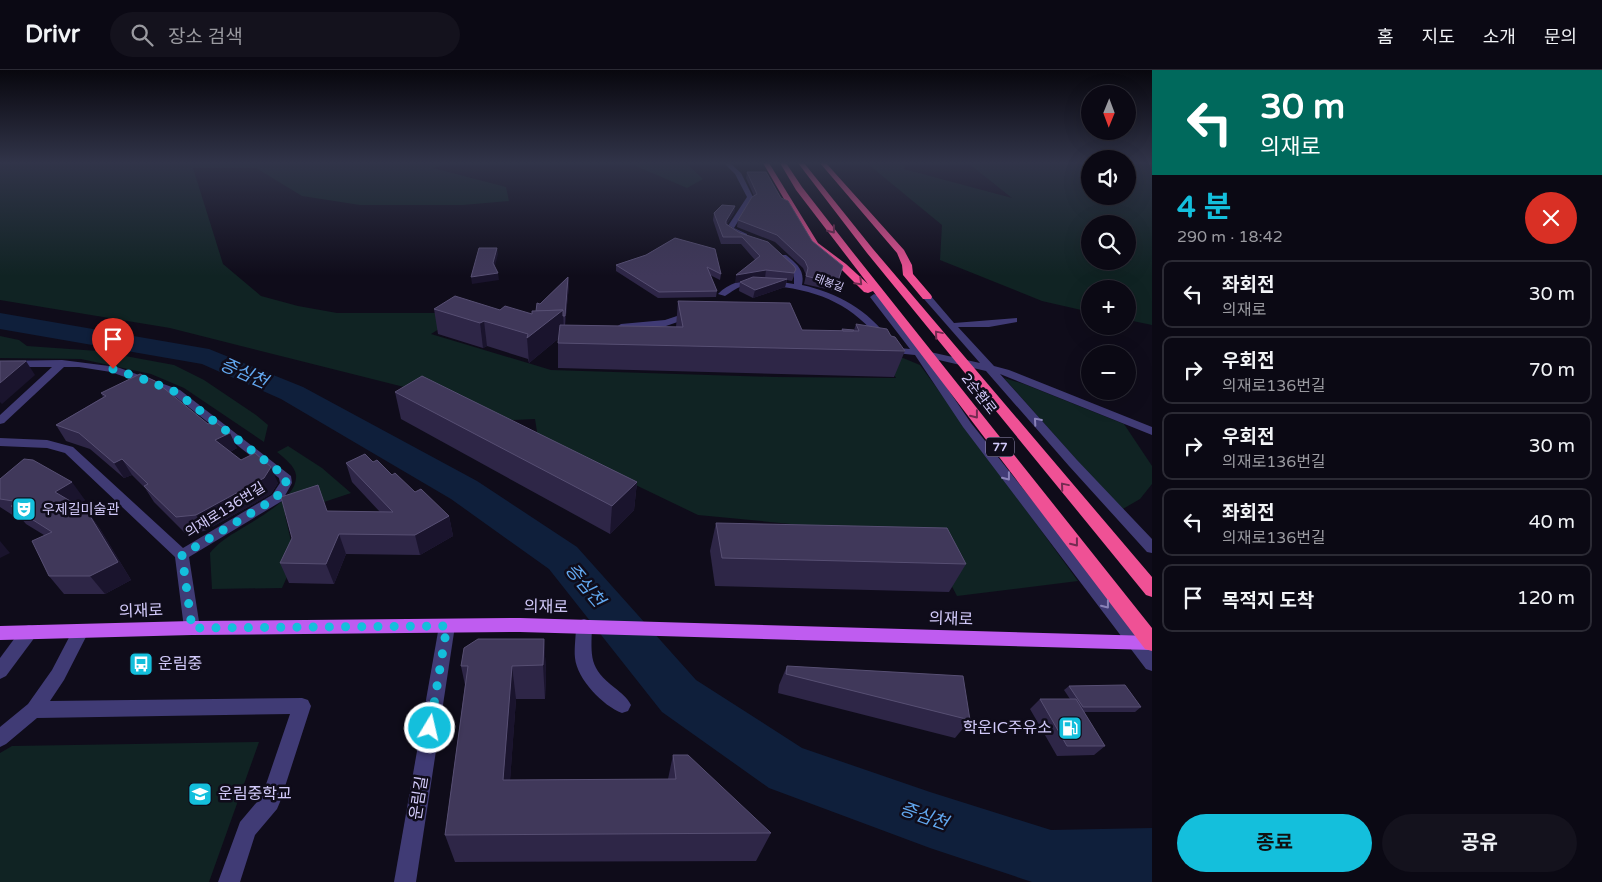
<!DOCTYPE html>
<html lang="ko">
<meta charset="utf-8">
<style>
:root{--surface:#0b0914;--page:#14121d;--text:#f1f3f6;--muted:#9a9aa0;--line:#2b2a34;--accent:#14bfdc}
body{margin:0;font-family:"Varela Round","Noto Sans KR",sans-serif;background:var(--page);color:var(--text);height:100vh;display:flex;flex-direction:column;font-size:19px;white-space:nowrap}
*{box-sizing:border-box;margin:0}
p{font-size:16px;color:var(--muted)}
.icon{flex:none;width:28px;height:28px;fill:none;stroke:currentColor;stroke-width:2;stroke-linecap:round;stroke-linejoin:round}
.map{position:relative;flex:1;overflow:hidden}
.drawer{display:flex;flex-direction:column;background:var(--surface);width:450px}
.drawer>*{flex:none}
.banner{background:#00695c;color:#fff;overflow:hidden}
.needle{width:32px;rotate:181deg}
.buttons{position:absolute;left:1081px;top:15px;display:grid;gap:10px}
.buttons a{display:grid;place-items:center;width:55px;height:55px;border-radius:50%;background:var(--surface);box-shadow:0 5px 20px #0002,0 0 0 1px var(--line);font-size:25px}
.pin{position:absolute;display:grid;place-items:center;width:42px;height:42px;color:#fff;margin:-51px -21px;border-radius:50% 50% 50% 0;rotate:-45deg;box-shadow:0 0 5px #0007}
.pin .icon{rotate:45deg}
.me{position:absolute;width:55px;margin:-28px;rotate:9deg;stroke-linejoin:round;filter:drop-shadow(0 0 4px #0008)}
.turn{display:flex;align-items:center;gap:18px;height:105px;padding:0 25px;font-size:22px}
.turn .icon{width:65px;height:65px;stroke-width:2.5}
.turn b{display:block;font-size:35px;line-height:42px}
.round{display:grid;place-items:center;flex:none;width:52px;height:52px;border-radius:26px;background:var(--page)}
.headline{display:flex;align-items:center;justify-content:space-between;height:85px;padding:0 25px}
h1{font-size:30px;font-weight:700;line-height:38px;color:var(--accent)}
.cta{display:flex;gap:10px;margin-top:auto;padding:10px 25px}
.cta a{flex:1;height:58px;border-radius:30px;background:var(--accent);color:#111;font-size:20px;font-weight:700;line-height:58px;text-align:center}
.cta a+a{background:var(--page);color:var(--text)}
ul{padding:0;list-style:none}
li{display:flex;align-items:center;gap:15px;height:68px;margin:0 10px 8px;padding:0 15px;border:2px solid var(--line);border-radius:10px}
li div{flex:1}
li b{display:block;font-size:19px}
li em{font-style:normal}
header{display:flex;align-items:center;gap:30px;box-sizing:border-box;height:70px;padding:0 25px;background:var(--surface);border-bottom:1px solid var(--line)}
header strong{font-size:24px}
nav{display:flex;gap:28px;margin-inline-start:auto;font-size:18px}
.search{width:350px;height:45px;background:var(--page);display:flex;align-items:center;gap:12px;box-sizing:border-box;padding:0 18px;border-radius:28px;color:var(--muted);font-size:19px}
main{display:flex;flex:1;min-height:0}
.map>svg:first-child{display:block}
</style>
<header>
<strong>Drivr</strong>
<div class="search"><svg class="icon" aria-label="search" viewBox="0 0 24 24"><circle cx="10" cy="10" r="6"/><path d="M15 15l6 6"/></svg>장소 검색</div>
<nav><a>홈</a><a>지도</a><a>소개</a><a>문의</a></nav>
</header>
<main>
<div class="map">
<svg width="1152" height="812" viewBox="0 0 1152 812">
<rect width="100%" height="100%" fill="#0f0c1a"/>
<g fill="#102323" fill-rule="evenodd">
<polygon points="0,93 450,93 433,98 506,117 509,131 463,135 360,135 302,126 256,98 193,98 223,194 261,226 298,236 337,243 464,243 431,264 551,300 774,307 896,308 883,287 903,288 920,295 1078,511 957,526 926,467 698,445 538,368 535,349 513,350 494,347 485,337 474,339 424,322 170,258 0,230"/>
<polygon points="629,93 686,93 703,109 687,118"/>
<path d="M894,93H905L904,99L1012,128L968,93H1090V126H1128V93H1152V255L1128,250V219H1090V242L1042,231L940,190L942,155L869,95ZM1090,154H1128V191H1090Z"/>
<polygon points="0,266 19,270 27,276 98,281 174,295 204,310 256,345 268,355 264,372 184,318 151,304 81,289 0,288"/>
<polygon points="1004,308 1024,314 1124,354 1152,396 1152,414 1140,429 1121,440"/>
<path d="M288,376L322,398L351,423L285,445L295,489L282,518L212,519L210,483C213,479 217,475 221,472C239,457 299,432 296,405C295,396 284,388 277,382Z"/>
<polygon points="259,672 209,812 0,812 0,683 12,676"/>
</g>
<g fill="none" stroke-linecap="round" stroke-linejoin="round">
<polygon fill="#0f1f3b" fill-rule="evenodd" points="0,243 209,279 303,317 477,411 577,477 696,610 802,678 930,722 1051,760 1152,758 1152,812 1032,812 930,778 769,718 662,642 549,499 451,429 281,329 202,294 0,259"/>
<g fill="#403b75" fill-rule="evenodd">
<polygon points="724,93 730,93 741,103 753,127 734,158 747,164 747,168 741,168 726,159 747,127 735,104"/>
<path d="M780,185H786C797,194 805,200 802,215C838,223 868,240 890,270L888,272H882C852,235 823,222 776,216C766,215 755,213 745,215C738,217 731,222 725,226L718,224C739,203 768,210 794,214V202L780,189Z"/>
<polygon points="874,224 877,225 921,280 980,293 924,229 924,225 930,225 954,253 1017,248 1017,252 989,257 958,257 994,296 1009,300 1152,357 1152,365 1000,304 1077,390 1152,469 1152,483 1147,482 1069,396 986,301 926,287 971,353 1152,581 1152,601 1146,599 963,357 915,285 885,282 885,278 888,277 910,279 870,227"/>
<polygon points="692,241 695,242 695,246 666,256 621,260 616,257 621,254 665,250"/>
<polygon points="62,290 117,297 180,320 291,406 292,413 282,431 189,487 200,558 198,563 192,565 186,563 184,558 175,487 65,383 47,378 0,376 0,368 47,370 73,377 183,478 272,425 280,413 279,408 172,324 111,302 79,297 64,297 4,353 0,354 0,345 52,297 0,297 0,291"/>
<polygon points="447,549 453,551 455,556 416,812 394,812 439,556 441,551"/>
<path d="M584,549L590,551L592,556C591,587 589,598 615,618C621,623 627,627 631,635L628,641L622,643C603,636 577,609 575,588C574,578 576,566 576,556L578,551Z"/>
<polygon points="81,554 87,556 89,561 64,610 50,631 302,628 308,630 311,636 280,732 277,739 255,765 240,812 218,812 240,752 262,726 290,644 37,648 6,674 0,677 0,657 28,634 52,600 75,556"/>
<polygon points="29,555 35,557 37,562 35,567 6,606 0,609 0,588 23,557"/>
</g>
<polygon fill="#bf5cf0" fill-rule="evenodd" points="520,548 1152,566 1152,580 520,562 192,565 0,570 0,556 192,551"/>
<g fill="#ef5195" fill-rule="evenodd">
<polygon points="763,93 769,93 818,173 846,194 868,214 796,120 780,93 786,93 802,117 851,180 1152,558 1152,581 1145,579 873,221 868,223 864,222 840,198 812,177"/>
<polygon points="798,93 804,93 873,179 1152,507 1152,527 1146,525 867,183"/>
<polygon points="820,93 826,93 904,180 912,195 913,204 931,225 932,227 931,229 923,229 903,205 902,195 897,183"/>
</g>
</g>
<g fill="#2e2647">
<polygon points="747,102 781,128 812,171 841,203 835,221 804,214 806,205 803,198 775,172 737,157 738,150 754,126 746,108"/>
<polygon points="735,136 734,143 727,154 794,196 794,206 792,211 787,210 785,217 753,228 739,221 740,212 741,212 735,213 755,190 741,174 721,174 713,150 714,143"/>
<polygon points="675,168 721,204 720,210 710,205 717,221 716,227 658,228 616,201 616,195 646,185"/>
<polygon points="568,207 569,215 565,255 676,257 678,231 802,260 842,261 842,259 854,260 856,254 891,266 905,281 894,307 558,298 558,269 529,293 528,289 487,276 483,278 438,264 434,239 500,240 532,244 536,241 540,234"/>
<polygon points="395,322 637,412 634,440 610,464 401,349"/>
<polygon points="101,323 237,378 230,382 241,390 278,413 271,424 205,461 185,463 154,432 145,418 132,405 124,408 90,379 66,371 56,355 103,327"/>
<polygon points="373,392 392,405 415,422 449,446 453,466 420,485 346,484 334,514 289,513 280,493 328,441 380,442 352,412 346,393"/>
<polygon points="0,409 85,430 77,435 87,441 100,459 131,510 105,524 64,524 49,506 44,465 26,454 20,447 14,446 0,437"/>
<polygon points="716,453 966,494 949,522 715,516 710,481"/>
<polygon points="544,569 546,603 545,629 516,629 510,710 668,709 673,685 771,763 756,791 455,792 445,765 465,615 461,596"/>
<polygon points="787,596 970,650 955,668 778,623 779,615"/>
<polygon points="1069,616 1141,637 1135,642 1084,642 1105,676 1094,685 1057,686 1030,639 1040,629 1070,629 1064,620"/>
</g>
<g fill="#1a142d">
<polygon points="735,136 734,143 724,158 726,151"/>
<polygon points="497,178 498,184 494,200 493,193"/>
<polygon points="766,200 765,208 735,213 736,205"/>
<polygon points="498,203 499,210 472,214 471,207"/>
<polygon points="568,207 569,215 565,255 565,246"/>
<polygon points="787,209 785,217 753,228 755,220"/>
<polygon points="563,240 564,264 529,293 527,268"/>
<polygon points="484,251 487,276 483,278 480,253"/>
<polygon points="26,291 35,305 2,334 0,332 0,313"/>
<polygon points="230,363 237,378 222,386 215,370"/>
<polygon points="122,389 132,405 124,408 114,393"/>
<polygon points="271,397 278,413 271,424 205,461 196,445"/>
<polygon points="72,412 85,430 68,440 55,422"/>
<polygon points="637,412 634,440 610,464 612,436"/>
<polygon points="87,441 100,459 131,510 105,524 90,506"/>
<polygon points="449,446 453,466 420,485 415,465"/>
<polygon points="339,464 346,484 334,514 326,494"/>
<polygon points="0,471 10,483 0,488"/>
<polygon points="544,569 546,603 545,629 543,595"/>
<polygon points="512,596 516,629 508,739 503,710"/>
</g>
<g fill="#40385a" stroke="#574f73">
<polygon points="747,102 766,102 781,128 788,131 812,171 843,196 837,214 806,206 808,198 805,191 777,165 738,150 752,127 757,124"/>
<polygon points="722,135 735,136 726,151 726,154 740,163 768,172 794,196 796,199 794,203 766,200 736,205 760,186 742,167 723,167 714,143"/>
<polygon points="675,168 715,179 721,204 707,197 717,221 659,222 616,195 646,185"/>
<polygon points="479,178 497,178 493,193 498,203 471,207"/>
<polygon points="568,207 565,246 563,246 563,240 536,241 537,233 540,234"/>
<polygon points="753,207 787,209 755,220 740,212"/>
<polygon points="455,226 500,240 505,236 532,244 532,241 563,240 527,268 528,264 484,251 480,253 434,239"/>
<polygon points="678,231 790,233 802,260 859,261 856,254 887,259 891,266 895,267 905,281 558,273 560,255 683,257"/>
<polygon points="842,259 854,260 853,261 843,261"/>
<polygon points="0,291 26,291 0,313"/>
<polygon points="140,304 155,311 208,354 214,351 230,363 215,370 241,390 255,383 271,397 264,408 196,445 176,447 144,416 148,414 122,389 114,393 79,363 56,355 106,326 101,323"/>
<polygon points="422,306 637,412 612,436 395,322"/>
<polygon points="365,384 373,392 377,390 392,405 395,403 415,422 421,419 449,446 415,465 339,464 326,494 280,493 292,468 281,427 318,415 327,441 393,442 346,393"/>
<polygon points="24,389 33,390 72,412 55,422 87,441 118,492 90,506 49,506 32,471 52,462 11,436 20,432 0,429 0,409"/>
<polygon points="716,453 947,458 966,494 722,488"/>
<polygon points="478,569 544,569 543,595 512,596 503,710 676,709 673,685 688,685 771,763 445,765 468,596 461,596 464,578"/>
<polygon points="787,596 963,606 970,650 786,604"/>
<polygon points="1125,615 1141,637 1083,637 1069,616"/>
<polygon points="1040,629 1076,629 1105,676 1067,676"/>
</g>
<defs><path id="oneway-chevron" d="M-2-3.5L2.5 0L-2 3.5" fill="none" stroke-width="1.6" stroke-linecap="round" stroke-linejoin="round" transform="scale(1.25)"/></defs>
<g stroke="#742b51">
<use href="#oneway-chevron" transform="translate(832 160) rotate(52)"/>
<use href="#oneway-chevron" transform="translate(859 212) rotate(45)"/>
<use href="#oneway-chevron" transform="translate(938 264) rotate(-130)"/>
<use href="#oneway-chevron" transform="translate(975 345) rotate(52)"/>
<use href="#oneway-chevron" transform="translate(1064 416) rotate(-130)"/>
<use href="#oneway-chevron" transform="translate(1075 473) rotate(52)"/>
</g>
<g stroke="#8982b8">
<use href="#oneway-chevron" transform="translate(1037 351) rotate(-131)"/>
<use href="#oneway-chevron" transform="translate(1007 407) rotate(52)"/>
<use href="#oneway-chevron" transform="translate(1106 535) rotate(52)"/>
</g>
<linearGradient id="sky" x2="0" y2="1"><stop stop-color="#08070e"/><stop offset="0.45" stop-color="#313449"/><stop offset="1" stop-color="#313449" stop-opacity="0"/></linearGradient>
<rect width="1152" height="206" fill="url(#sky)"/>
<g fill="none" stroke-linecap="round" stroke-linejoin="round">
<polyline stroke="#14bfdc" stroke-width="9" stroke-dasharray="0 16.2" points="113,299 146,310 176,322 285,406 286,413 276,428 182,485 192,558 447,556 430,658"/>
</g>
<defs>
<g id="theatre-square" transform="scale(1.25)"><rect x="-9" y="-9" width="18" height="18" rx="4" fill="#14bfdc" stroke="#0f0c1a"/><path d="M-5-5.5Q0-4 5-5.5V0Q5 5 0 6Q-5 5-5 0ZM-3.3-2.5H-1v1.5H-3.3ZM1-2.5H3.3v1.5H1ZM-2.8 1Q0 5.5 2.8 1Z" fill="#fff"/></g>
<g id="bus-square" transform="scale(1.25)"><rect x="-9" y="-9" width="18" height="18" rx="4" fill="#14bfdc" stroke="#0f0c1a"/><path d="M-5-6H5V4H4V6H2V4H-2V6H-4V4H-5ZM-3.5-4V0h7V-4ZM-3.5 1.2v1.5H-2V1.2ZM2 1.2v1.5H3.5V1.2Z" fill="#fff"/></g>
<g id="fuel-square" transform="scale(1.25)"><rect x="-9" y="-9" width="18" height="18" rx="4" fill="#14bfdc" stroke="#0f0c1a"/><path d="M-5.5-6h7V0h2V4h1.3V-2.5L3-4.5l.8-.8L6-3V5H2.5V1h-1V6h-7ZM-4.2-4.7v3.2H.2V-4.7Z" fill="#fff"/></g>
<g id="school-square" transform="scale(1.25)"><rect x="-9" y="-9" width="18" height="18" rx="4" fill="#14bfdc" stroke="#0f0c1a"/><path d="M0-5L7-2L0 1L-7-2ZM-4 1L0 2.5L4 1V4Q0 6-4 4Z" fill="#fff"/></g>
</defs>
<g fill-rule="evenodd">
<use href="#theatre-square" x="24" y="439"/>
<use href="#bus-square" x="141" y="594"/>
<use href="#fuel-square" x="1070" y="658"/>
<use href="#school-square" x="200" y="724"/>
</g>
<g text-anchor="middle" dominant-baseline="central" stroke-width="5" stroke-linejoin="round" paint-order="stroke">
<g font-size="11" fill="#d2cafa" stroke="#0f0c1a">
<text transform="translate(829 213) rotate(21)">태봉길</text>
</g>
<rect fill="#0f0c1a" stroke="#9891b7" stroke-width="1" x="986" y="367.5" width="28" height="19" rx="4"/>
<g font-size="12" font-weight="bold" fill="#d2cafa">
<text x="1000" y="377">77</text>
</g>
<g font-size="14" fill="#d2cafa" stroke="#0f0c1a">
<text transform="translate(979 324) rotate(52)">2순환로</text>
<text transform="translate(225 440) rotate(-32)">의재로136번길</text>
</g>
<g font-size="14" fill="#d2cafa" stroke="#0f0c1a" text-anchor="start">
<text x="42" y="439">우제길미술관</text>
</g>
<g font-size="16" fill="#d2cafa" stroke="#0f0c1a">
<text transform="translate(546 537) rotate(1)">의재로</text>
<text transform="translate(141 541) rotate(-2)">의재로</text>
<text transform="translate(951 549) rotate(2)">의재로</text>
<text transform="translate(419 728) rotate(-81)">운림길</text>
</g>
<g font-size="16" fill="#d2cafa" stroke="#0f0c1a" text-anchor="start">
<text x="158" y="594">운림중</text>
<text x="1052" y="658" text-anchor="end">학운IC주유소</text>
<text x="218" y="724">운림중학교</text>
</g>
<g font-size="18" font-style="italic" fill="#62a8f0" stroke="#0f0c1a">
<text transform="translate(244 303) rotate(24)">증심천</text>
<text transform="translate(585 515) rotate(50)">증심천</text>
<text transform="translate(924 746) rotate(19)">증심천</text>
</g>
</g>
</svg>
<div class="buttons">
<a><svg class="needle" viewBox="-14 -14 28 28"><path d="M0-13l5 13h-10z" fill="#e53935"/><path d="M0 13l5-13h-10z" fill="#9a9aa0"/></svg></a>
<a><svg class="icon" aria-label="sound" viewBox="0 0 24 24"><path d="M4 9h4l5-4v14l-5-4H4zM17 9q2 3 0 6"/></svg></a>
<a><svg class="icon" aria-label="search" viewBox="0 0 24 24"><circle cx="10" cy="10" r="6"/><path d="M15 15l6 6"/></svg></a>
<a>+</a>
<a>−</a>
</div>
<div class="pin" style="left:113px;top:299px;background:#d93025"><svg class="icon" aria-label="arrive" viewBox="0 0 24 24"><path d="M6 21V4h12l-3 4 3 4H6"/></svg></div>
<svg class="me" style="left:430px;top:658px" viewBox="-20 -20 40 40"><circle r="17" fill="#14bfdc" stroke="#fff" stroke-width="3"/><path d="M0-11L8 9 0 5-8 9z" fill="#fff"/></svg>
</div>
<section class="drawer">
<div class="banner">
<div class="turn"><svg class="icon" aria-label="left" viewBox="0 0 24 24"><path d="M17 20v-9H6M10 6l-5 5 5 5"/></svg><div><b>30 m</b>의재로</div></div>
</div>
<div class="headline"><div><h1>4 분</h1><p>290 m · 18:42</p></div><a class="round" style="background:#d93025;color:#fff"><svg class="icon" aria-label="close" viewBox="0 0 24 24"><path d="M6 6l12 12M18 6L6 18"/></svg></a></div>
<ul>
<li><svg class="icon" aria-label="left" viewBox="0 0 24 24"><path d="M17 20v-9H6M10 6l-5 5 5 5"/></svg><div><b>좌회전</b><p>의재로</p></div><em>30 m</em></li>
<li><svg class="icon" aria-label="right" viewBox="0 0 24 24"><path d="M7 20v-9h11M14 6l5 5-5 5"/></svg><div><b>우회전</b><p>의재로136번길</p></div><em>70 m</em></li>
<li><svg class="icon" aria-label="right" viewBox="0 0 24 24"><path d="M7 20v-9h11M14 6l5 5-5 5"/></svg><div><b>우회전</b><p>의재로136번길</p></div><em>30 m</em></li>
<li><svg class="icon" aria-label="left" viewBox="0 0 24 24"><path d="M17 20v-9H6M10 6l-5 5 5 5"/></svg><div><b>좌회전</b><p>의재로136번길</p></div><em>40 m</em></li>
<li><svg class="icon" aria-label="arrive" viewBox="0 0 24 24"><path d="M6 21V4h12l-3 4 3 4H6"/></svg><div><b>목적지 도착</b></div><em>120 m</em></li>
</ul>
<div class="cta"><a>종료</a><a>공유</a></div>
</section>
</main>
